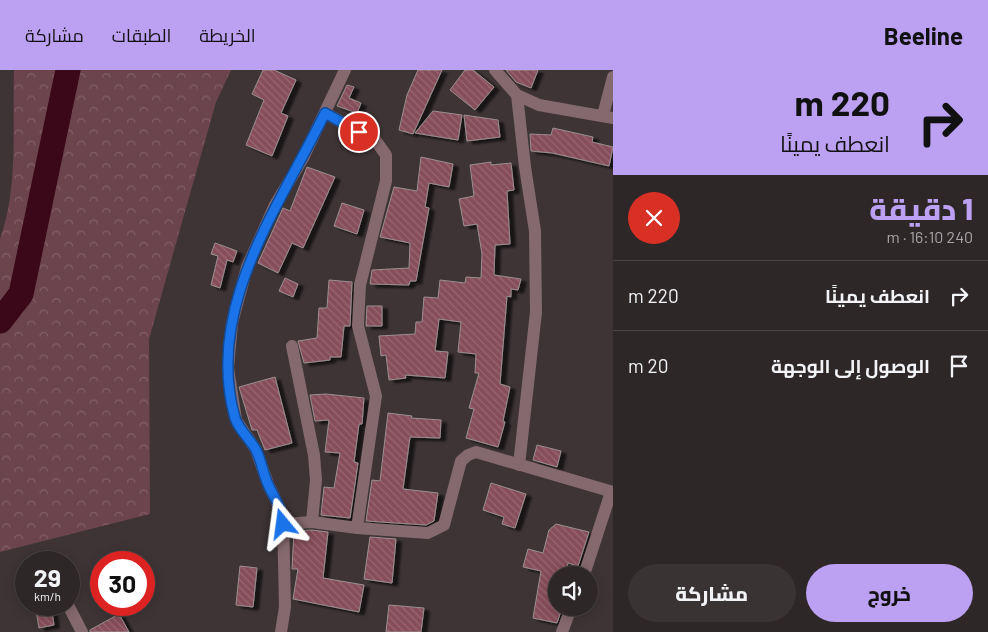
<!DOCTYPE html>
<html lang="ar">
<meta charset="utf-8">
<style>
:root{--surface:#2e2728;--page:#3a3334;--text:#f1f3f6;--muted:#a7a5a8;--line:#494445;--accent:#bca0f2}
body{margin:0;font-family:Barlow,Cairo,sans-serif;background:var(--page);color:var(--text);direction:rtl;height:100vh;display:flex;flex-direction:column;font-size:19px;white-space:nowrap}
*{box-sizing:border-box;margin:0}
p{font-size:16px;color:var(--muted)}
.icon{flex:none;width:28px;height:28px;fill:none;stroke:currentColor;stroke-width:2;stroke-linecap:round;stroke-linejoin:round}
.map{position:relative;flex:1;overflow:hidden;direction:ltr}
.panel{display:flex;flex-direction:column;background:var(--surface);width:375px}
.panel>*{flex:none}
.top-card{background:#bca0f2;color:#111;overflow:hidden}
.tools{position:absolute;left:548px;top:496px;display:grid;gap:10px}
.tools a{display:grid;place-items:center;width:50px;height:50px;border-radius:50%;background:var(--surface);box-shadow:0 2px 12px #0003,0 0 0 1px var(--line);font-size:25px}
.speed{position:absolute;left:15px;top:481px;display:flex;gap:10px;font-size:25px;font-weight:700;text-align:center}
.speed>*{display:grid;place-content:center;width:65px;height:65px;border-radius:50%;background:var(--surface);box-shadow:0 2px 12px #0003,0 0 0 1px var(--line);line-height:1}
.speed small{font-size:12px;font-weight:400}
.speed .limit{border:8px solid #d22;background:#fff;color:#111}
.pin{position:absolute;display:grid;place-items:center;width:42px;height:42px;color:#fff;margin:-21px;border:2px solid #fff;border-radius:50%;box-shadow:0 1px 5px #0007}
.me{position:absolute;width:55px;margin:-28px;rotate:344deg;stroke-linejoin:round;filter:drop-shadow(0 0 4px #0008)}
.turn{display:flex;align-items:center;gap:18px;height:105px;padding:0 15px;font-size:22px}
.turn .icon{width:65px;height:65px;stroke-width:2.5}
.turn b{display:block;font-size:35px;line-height:42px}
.round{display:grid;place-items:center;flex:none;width:52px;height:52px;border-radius:26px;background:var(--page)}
.summary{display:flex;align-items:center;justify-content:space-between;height:85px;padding:0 15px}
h1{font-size:30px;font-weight:800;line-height:38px;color:var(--accent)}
.action{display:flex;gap:10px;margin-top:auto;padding:10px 15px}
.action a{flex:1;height:58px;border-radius:30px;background:var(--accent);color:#111;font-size:20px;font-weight:800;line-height:58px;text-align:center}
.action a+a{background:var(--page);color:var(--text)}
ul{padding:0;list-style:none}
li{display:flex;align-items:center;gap:15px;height:70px;padding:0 15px;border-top:1px solid var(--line)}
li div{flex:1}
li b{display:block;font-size:19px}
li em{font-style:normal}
header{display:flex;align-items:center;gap:30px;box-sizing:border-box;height:70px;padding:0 25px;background:var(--accent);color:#111}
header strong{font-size:24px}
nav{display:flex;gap:28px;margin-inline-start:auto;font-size:18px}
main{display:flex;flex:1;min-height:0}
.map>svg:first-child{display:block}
</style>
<header>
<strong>Beeline</strong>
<nav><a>الخريطة</a><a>الطبقات</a><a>مشاركة</a></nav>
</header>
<main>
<section class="panel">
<div class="top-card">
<div class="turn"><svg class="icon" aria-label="right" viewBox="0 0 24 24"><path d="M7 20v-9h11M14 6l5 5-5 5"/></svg><div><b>220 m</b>انعطف يمينًا</div></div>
</div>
<div class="summary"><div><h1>1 دقيقة</h1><p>240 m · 16:10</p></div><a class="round" style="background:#d93025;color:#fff"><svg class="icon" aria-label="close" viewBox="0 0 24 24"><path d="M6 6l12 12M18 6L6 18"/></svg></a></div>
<ul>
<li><svg class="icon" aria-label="right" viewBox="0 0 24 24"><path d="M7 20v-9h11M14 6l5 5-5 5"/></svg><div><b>انعطف يمينًا</b></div><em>220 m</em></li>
<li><svg class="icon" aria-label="arrive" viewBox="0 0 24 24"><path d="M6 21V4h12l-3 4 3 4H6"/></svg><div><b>الوصول إلى الوجهة</b></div><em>20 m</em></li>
</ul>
<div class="action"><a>خروج</a><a>مشاركة</a></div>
</section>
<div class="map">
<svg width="613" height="562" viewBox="0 0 613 562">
<defs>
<pattern id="forest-crowns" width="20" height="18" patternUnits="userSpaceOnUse" patternTransform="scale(1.25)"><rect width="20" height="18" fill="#6c444d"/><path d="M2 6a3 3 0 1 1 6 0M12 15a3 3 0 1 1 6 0" fill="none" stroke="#825f67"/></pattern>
<pattern id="building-back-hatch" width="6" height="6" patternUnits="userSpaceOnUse" patternTransform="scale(1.25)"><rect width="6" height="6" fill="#864d5a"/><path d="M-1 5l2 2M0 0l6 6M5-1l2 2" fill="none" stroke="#986772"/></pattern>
<filter id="shadow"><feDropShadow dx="5.5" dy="3" stdDeviation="1" flood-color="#0009"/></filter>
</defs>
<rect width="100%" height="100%" fill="#3e3436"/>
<path fill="url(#forest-crowns)" d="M14,0H231L216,32L149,269L150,444L0,482V169C19,116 12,55 14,0Z"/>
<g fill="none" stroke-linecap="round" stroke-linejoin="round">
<polyline stroke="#3a0819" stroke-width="25" points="0,251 21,224 68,0"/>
</g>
<g fill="url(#building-back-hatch)" stroke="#9a8f91" filter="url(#shadow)">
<polygon points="263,0 274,0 296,10 281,43 288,46 272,86 246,75 264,30 252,24"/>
<polygon points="418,0 442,0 413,64 399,60 407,25"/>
<polygon points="465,0 473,0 494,17 475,40 450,20"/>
<polygon points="506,0 538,0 531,18 516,12"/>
<polygon points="347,15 354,17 349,28 361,33 357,43 337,36"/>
<polygon points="433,41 462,45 458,70 415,63"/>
<polygon points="464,45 498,50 500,67 467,71"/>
<polygon points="553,58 593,67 592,72 613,77 609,96 552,83 531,81 530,64 551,65"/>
<polygon points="421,87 453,94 449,117 429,113 425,137 429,138 416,211 410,211 409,215 370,214 372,200 409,198 410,173 380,167 394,117 417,121"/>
<polygon points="491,92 491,95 511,93 514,120 507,121 510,174 495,175 494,205 521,209 518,220 511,219 511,227 507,226 500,314 510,317 503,351 505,352 498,377 466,368 474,339 469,338 479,303 475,303 476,284 458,282 461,252 439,249 435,281 448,282 445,308 405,305 406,308 389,310 386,285 381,286 379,266 415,264 416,252 422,252 424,227 438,228 440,210 465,213 466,207 481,208 482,184 477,154 464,156 459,129 474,126 470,95"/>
<polygon points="307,97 335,107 303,178 292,173 278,203 258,193 283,138 290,141"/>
<polygon points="342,133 364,140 357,164 334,156"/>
<polygon points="215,173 237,181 233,192 227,190 220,218 211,215 218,186 211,184"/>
<polygon points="285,208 298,214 293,227 279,221"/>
<polygon points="329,210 352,212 350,256 344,256 341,287 330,287 330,290 304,293 298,271 317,268 319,238 327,238"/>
<polygon points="367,236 382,236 382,256 366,256"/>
<polygon points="275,307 292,373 265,380 257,360 252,360 239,317"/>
<polygon points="326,324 364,328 362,354 359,354 354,392 358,393 350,448 321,445 324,417 334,418 340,383 325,382 329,350 315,351 310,325"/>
<polygon points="388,343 412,346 411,348 441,350 440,368 410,367 403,419 438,423 434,451 426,455 366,451 372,410 380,411"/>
<polygon points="537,375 561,381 557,397 533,390"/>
<polygon points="491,413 526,424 515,458 502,454 504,447 483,440"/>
<polygon points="556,454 589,462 578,496 568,493 565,505 556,505 556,538 562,538 557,553 533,548 541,501 523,497 528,479 543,483 549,460"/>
<polygon points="312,460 328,462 323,508 364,515 359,542 293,529 298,499 292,499 294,461"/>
<polygon points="370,467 396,469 392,513 364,509"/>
<polygon points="240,496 257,498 253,537 236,535"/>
<polygon points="35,535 51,535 54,555 39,558"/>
<polygon points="389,535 424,538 421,562 386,562"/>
<polygon points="119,544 129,562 90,562 90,560"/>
</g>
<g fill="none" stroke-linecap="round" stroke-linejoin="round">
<g stroke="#84696e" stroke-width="12">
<polyline points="495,0 517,25 539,35 613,48"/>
<polyline points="517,25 525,97 535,161 536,242 519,395"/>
<polyline points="325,43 376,71 386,85 386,111 360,215 358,256 376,326 357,458"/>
<polyline points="603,45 613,7"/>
<polyline points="292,276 314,385 316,410 312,452"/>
<polyline points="283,454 312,452 357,458 428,463 444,455 461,391 468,385 476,382 613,422"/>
<polyline points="584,505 611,422"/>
<polyline points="68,535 82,562"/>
<polyline points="281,562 285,537 283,445 268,414 256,380 236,350 228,298 232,253 247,197 275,135 303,88 345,0"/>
<polyline points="562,562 571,538"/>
</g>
</g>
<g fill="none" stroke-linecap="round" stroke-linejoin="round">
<g stroke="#114b97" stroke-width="12">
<path id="route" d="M283,454C283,438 273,427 267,412C263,402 261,390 256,380C250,369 239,360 235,348C204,238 279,137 325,43L359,62"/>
</g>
<use href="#route" stroke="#1a73e8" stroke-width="9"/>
</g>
</svg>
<div class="tools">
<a><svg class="icon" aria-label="sound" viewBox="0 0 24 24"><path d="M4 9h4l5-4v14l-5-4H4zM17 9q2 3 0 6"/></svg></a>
</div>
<div class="speed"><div>29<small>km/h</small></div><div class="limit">30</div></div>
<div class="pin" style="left:359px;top:62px;background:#d93025"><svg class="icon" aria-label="arrive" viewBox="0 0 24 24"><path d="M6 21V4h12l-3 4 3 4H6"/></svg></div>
<svg class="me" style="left:283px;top:454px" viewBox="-20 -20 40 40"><path d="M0-17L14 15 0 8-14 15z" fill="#1a73e8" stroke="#fff" stroke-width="4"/></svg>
</div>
</main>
